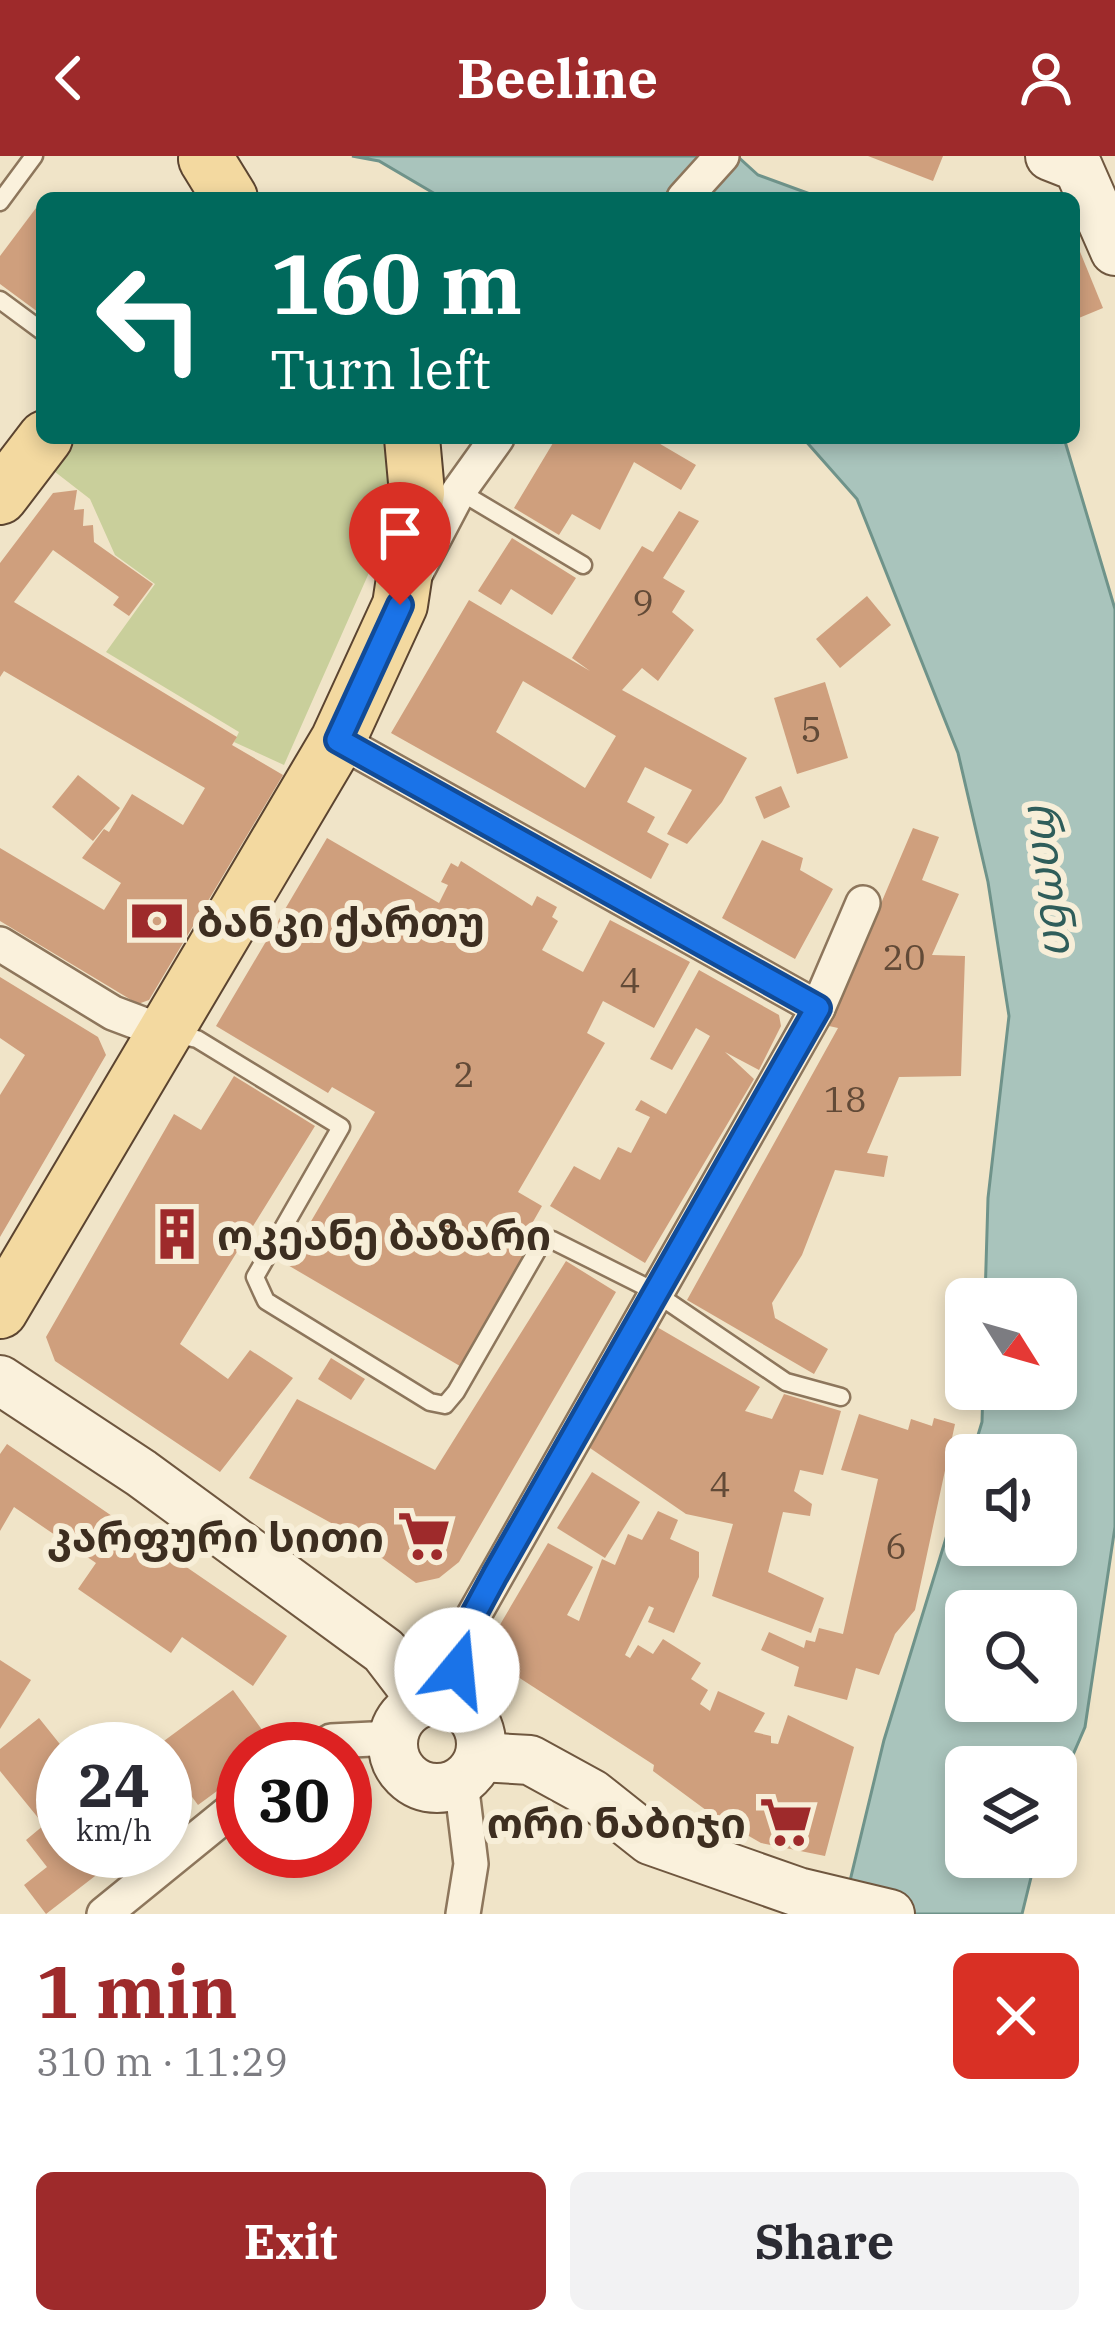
<!DOCTYPE html>
<meta charset="utf-8">
<style>
:root{--surface:#fff;--page:#f2f2f3;--text:#2b2b33;--muted:#7c7c81;--accent:#9e2a2b}
body{margin:0;font-family:"IBM Plex Serif","Noto Sans Georgian",serif;background:var(--page);color:var(--text);height:100vh;display:flex;flex-direction:column;font-size:45px;white-space:nowrap}
*{box-sizing:border-box;margin:0}
p{font-size:39px;color:var(--muted)}
.icon{flex:none;width:66px;height:66px;fill:none;stroke:currentColor;stroke-width:2;stroke-linecap:round;stroke-linejoin:round}
.map{position:relative;height:1758px;overflow:hidden}
.sheet{display:flex;flex-direction:column;background:var(--surface);flex:1}
.sheet>*{flex:none}
.guide{position:absolute;left:36px;top:36px;width:1044px;height:252px;border-radius:18px;box-shadow:0 6px 18px #0003;background:#00695c;color:#fff;overflow:hidden}
.needle{width:78px;rotate:127deg}
.fabs{position:absolute;left:945px;top:1122px;display:grid;gap:24px}
.fabs a{display:grid;place-items:center;width:132px;height:132px;border-radius:18px;background:var(--surface);box-shadow:0 6px 18px #0003;font-size:60px}
.speed{position:absolute;left:36px;top:1566px;display:flex;gap:24px;font-size:60px;font-weight:700;text-align:center}
.speed>*{display:grid;place-content:center;width:156px;height:156px;border-radius:50%;background:var(--surface);box-shadow:0 6px 18px #0003;line-height:1}
.speed small{font-size:30px;font-weight:400}
.speed .limit{border:18px solid #d22;background:#fff;color:#111}
.pin{position:absolute;display:grid;place-items:center;width:102px;height:102px;color:#fff;margin:-123px -51px;border-radius:50% 50% 50% 0;rotate:-45deg;box-shadow:0 0 12px #0007}
.pin .icon{rotate:45deg}
.me{position:absolute;width:132px;margin:-66px;rotate:17deg;stroke-linejoin:round;filter:drop-shadow(0 0 9px #0008)}
.turn{display:flex;align-items:center;gap:42px;height:252px;padding:0 36px;font-size:54px}
.turn .icon{width:156px;height:156px;stroke-width:2.5}
.turn b{display:block;font-size:84px;line-height:102px}
.round{display:grid;place-items:center;flex:none;width:126px;height:126px;border-radius:18px;background:var(--page)}
.head{display:flex;align-items:center;justify-content:space-between;height:204px;padding:0 36px}
h1{font-size:72px;font-weight:700;line-height:90px;color:var(--accent)}
.button{display:flex;gap:24px;margin-top:auto;padding:24px 36px}
.button a{flex:1;height:138px;border-radius:18px;background:var(--accent);color:#fff;font-size:48px;font-weight:700;line-height:138px;text-align:center}
.button a+a{background:var(--page);color:var(--text)}
header{display:flex;justify-content:space-between;align-items:center;height:156px;padding:0 36px;background:var(--accent);color:#fff;font-size:54px;font-weight:700}
.map>svg:first-child{display:block}
</style>
<header><svg class="icon" aria-label="back" viewBox="0 0 24 24"><path d="M15 5l-7 7 7 7"/></svg>Beeline<svg class="icon" aria-label="person" viewBox="0 0 24 24"><circle cx="12" cy="8" r="4"/><path d="M4 21q1-7 8-7t8 7"/></svg></header>
<div class="map">
<svg width="1115" height="1758" viewBox="0 0 1115 1758">
<rect width="100%" height="100%" fill="#f0e4c8"/>
<polygon fill="#c9cf9b" points="72,282 389,282 402,342 284,609 234,586 239,576 106,496 155,428 115,399 90,343 50,312"/>
<g fill="#a9c4bc" stroke="#6f938a" stroke-width="3" fill-rule="evenodd">
<polygon points="352,0 737,0 758,19 821,42 442,42 379,5"/>
<path d="M803,282H1064L1115,453V1371L1085,1571L1056,1638V1611H966V1701H1036L1022,1758H842L884,1584L966,1317V1389H1056V1299H972L982,1266L983,1233H1056V1143H985L988,1042L1009,860L988,726L958,597L857,343ZM966,1455H1056V1545H966Z"/>
</g>
<g fill="#cf9f7d" fill-rule="evenodd">
<polygon points="868,0 943,0 933,25"/>
<polygon points="39,48 42,49 42,159 0,128 0,100"/>
<polygon points="1074,81 1103,152 1074,164"/>
<polygon points="556,282 650,282 696,309 681,334 634,306 600,374 572,358 559,379 514,352"/>
<polygon points="77,334 74,354 84,353 83,370 93,369 94,386 153,428 129,460 113,449 119,441 53,394 14,446 237,581 232,589 283,619 149,844 138,848 0,765 0,692 104,754 121,727 82,702 104,673 109,676 132,638 183,669 205,632 4,515 0,521 0,407 53,337"/>
<path d="M679,355L699,365L663,422L685,435L672,456L694,474L658,525L642,512L622,534L747,602L722,646L687,688L667,678L692,634L645,611L627,646L655,661L647,676L669,688L651,723L391,577L469,444L590,515L572,502L642,390L653,396ZM523,525L616,580L585,632L496,576Z"/>
<polygon points="512,382 576,422 552,459 511,433 501,449 478,435"/>
<polygon points="867,440 891,469 840,512 816,483"/>
<polygon points="825,526 848,602 797,618 774,542"/>
<polygon points="78,619 120,652 93,685 52,651"/>
<polygon points="781,630 790,651 764,663 755,641"/>
<polygon points="913,672 939,681 922,724 959,738 932,799 965,800 961,920 899,921 867,997 888,1000 884,1021 835,1014 802,1099 772,1147 775,1162 828,1193 814,1218 687,1144 838,872 829,870"/>
<polygon points="327,682 439,747 448,729 441,726 451,707 458,711 461,705 532,750 537,740 557,751 552,761 558,765 542,794 583,816 610,764 690,806 654,872 603,845 587,877 605,887 518,1036 542,1050 517,1094 530,1103 465,1213 286,1108 375,956 332,931 328,937 216,870"/>
<polygon points="762,684 803,702 800,714 833,733 795,803 722,762"/>
<polygon points="699,814 779,859 781,870 759,914 725,896 754,923 645,1107 550,1050 574,1010 600,1024 618,991 631,997 650,961 635,954 641,944 666,958 710,880 696,872 672,914 650,903"/>
<polygon points="0,821 98,881 106,899 0,1081 0,939 25,899 0,882"/>
<polygon points="234,920 315,970 180,1188 228,1223 250,1194 293,1222 220,1316 55,1205 46,1181 174,958 201,974"/>
<polygon points="566,1105 616,1136 459,1406 439,1422 416,1427 344,1374 249,1322 297,1243 435,1314"/>
<polygon points="657,1171 760,1231 745,1255 772,1263 784,1238 841,1255 823,1319 800,1314 794,1335 812,1348 810,1360 783,1356 768,1416 824,1442 811,1477 712,1440 733,1368 686,1358 590,1292"/>
<polygon points="331,1202 365,1223 351,1244 318,1223"/>
<polygon points="859,1258 908,1274 911,1263 932,1270 934,1262 955,1268 915,1454 895,1478 879,1519 856,1512 847,1544 794,1530 799,1511 761,1494 769,1476 804,1492 806,1484 815,1486 819,1472 843,1478 878,1323 841,1314"/>
<polygon points="7,1288 287,1480 253,1530 182,1481 171,1497 78,1433 96,1407 14,1351 0,1375 0,1298"/>
<polygon points="592,1316 640,1346 605,1402 557,1372"/>
<polygon points="658,1355 678,1364 670,1383 699,1396 699,1421 674,1477 648,1466 654,1452 649,1450 625,1499 630,1502 638,1489 653,1498 663,1483 701,1507 691,1523 708,1534 700,1548 710,1555 718,1535 765,1557 754,1576 771,1580 771,1587 778,1588 788,1559 854,1591 825,1700 761,1687 714,1660 653,1615 654,1609 495,1506 491,1484 548,1387 593,1411 567,1459 579,1465 602,1403 615,1409 628,1378 642,1384"/>
<polygon points="0,1504 31,1524 0,1573"/>
<polygon points="233,1534 276,1593 243,1593 243,1616 198,1649 165,1604 165,1593 153,1593"/>
<polygon points="39,1562 63,1592 50,1606 63,1622 63,1695 111,1695 117,1703 46,1758 24,1729 47,1711 26,1684 44,1669 0,1615 0,1593"/>
</g>
<g fill="none" stroke-linecap="round" stroke-linejoin="round">
<g stroke="#8d765c" stroke-width="21">
<g id="service">
<polyline points="0,46 34,0"/>
<polyline points="0,144 42,175"/>
<polyline points="459,335 583,409"/>
<polyline points="172,878 197,883 341,971 255,1121 266,1145 430,1246 445,1249 456,1236 541,1088 552,1084 648,1132 786,1226 841,1241"/>
</g>
</g>
<g stroke="#8d765c" stroke-width="38">
<g id="minor">
<polyline points="684,42 722,0"/>
<polyline points="417,415 459,335 497,282"/>
<polyline points="338,584 818,852"/>
<polyline points="0,788 113,857 166,877"/>
<polyline points="454,1546 461,1482 818,852 863,747"/>
<polyline points="320,1593 331,1585 393,1582"/>
<polyline points="461,1626 471,1708 463,1758"/>
<polyline points="104,1758 243,1645"/>
</g>
</g>
<g stroke="#6f573f" stroke-width="52">
<g id="secondary">
<polyline points="1050,0 1078,11 1115,95"/>
<polyline points="0,1224 141,1317 384,1495 423,1546"/>
<circle cx="437" cy="1588" r="44"/>
<polyline points="480,1601 530,1604 592,1638 650,1684 798,1736 890,1758"/>
</g>
</g>
<g stroke="#5b4430" stroke-width="58">
<g id="primary">
<polyline points="206,3 230,42"/>
<polyline points="0,341 45,282"/>
<polyline points="0,1155 338,584 400,449 417,337 412,282"/>
</g>
</g>
<use href="#service" stroke="#faf1dc" stroke-width="16"/>
<use href="#minor" stroke="#faf1dc" stroke-width="33"/>
<use href="#secondary" stroke="#faf1dc" stroke-width="48"/>
<use href="#primary" stroke="#f3d9a0" stroke-width="54"/>
</g>
<g fill="none" stroke-linecap="round" stroke-linejoin="round">
<g stroke="#114b97" stroke-width="30">
<polyline id="route" points="400,449 338,584 818,852 495,1419 461,1482 457,1514"/>
</g>
<use href="#route" stroke="#1a73e8" stroke-width="21"/>
</g>
<defs>
<g id="bank-bare" transform="scale(4.14)"><path d="M-6-4H6V4H-6ZM0-2.3a2.3 2.3 0 1 0 0 4.6a2.3 2.3 0 1 0 0-4.6Z" fill="#9e2a2b" stroke="#f7eed8" stroke-width="2.5" paint-order="stroke"/></g>
<g id="building-bare" transform="scale(4.14)"><path d="M-4-6H4V6H1V3H-1V6H-4ZM-2.5-4.3h1.7v1.8h-1.7ZM.8-4.3h1.7v1.8H.8ZM-2.5-1h1.7V.8h-1.7ZM.8-1h1.7V.8H.8Z" fill="#9e2a2b" stroke="#f7eed8" stroke-width="2.5" paint-order="stroke"/></g>
<g id="supermarket-bare" transform="scale(4.14)"><path d="M-6-5.5h2.5l.6 2H6L4.5 2H-2.5L-4.4-4H-6ZM-1.5 3.2a1.3 1.3 0 1 0 .1 0ZM3 3.2a1.3 1.3 0 1 0 .1 0Z" fill="#9e2a2b" stroke="#f7eed8" stroke-width="2.5" paint-order="stroke"/></g>
</defs>
<g fill-rule="evenodd">
<use href="#bank-bare" x="157" y="765"/>
<use href="#building-bare" x="177" y="1078"/>
<use href="#supermarket-bare" x="424" y="1380"/>
<use href="#supermarket-bare" x="786" y="1666"/>
</g>
<g text-anchor="middle" dominant-baseline="central" stroke-width="12" stroke-linejoin="round" paint-order="stroke">
<g font-size="36" fill="#624a37">
<text x="643" y="445">9</text>
<text x="811" y="572">5</text>
<text x="904" y="800">20</text>
<text x="630" y="823">4</text>
<text x="464" y="917">2</text>
<text x="845" y="942">18</text>
<text x="720" y="1327">4</text>
<text x="896" y="1389">6</text>
</g>
<g font-size="42" font-weight="bold" fill="#3d2e20" stroke="#f7eed8" text-anchor="start">
<text x="197" y="765">ბანკი ქართუ</text>
<text x="217" y="1078">ოკეანე ბაზარი</text>
<text x="384" y="1380" text-anchor="end">კარფური სითი</text>
<text x="746" y="1666" text-anchor="end">ორი ნაბიჯი</text>
</g>
<g font-size="45" font-style="italic" fill="#2f5d5a" stroke="#f7eed8">
<text transform="translate(1053 720) rotate(83)">რიონი</text>
</g>
</g>
</svg>
<div class="fabs">
<a><svg class="needle" viewBox="-14 -14 28 28"><path d="M0-13l5 13h-10z" fill="#e53935"/><path d="M0 13l5-13h-10z" fill="#7c7c81"/></svg></a>
<a><svg class="icon" aria-label="sound" viewBox="0 0 24 24"><path d="M4 9h4l5-4v14l-5-4H4zM17 9q2 3 0 6"/></svg></a>
<a><svg class="icon" aria-label="search" viewBox="0 0 24 24"><circle cx="10" cy="10" r="6"/><path d="M15 15l6 6"/></svg></a>
<a><svg class="icon" aria-label="layers" viewBox="0 0 24 24"><path d="M12 4l9 5-9 5-9-5zM3 14l9 5 9-5"/></svg></a>
</div>
<div class="speed"><div>24<small>km/h</small></div><div class="limit">30</div></div>
<div class="pin" style="left:400px;top:449px;background:#d93025"><svg class="icon" aria-label="arrive" viewBox="0 0 24 24"><path d="M6 21V4h12l-3 4 3 4H6"/></svg></div>
<svg class="me" style="left:457px;top:1514px" viewBox="-20 -20 40 40"><circle r="19" fill="#fff"/><path d="M0-13L10 11 0 6-10 11z" fill="#1a73e8"/></svg>
<div class="guide">
<div class="turn"><svg class="icon" aria-label="left" viewBox="0 0 24 24"><path d="M17 20v-9H6M10 6l-5 5 5 5"/></svg><div><b>160 m</b>Turn left</div></div>
</div>
</div>
<section class="sheet">
<div class="head"><div><h1>1 min</h1><p>310 m · 11:29</p></div><a class="round" style="background:#d93025;color:#fff"><svg class="icon" aria-label="close" viewBox="0 0 24 24"><path d="M6 6l12 12M18 6L6 18"/></svg></a></div>
<div class="button"><a>Exit</a><a>Share</a></div>
</section>
